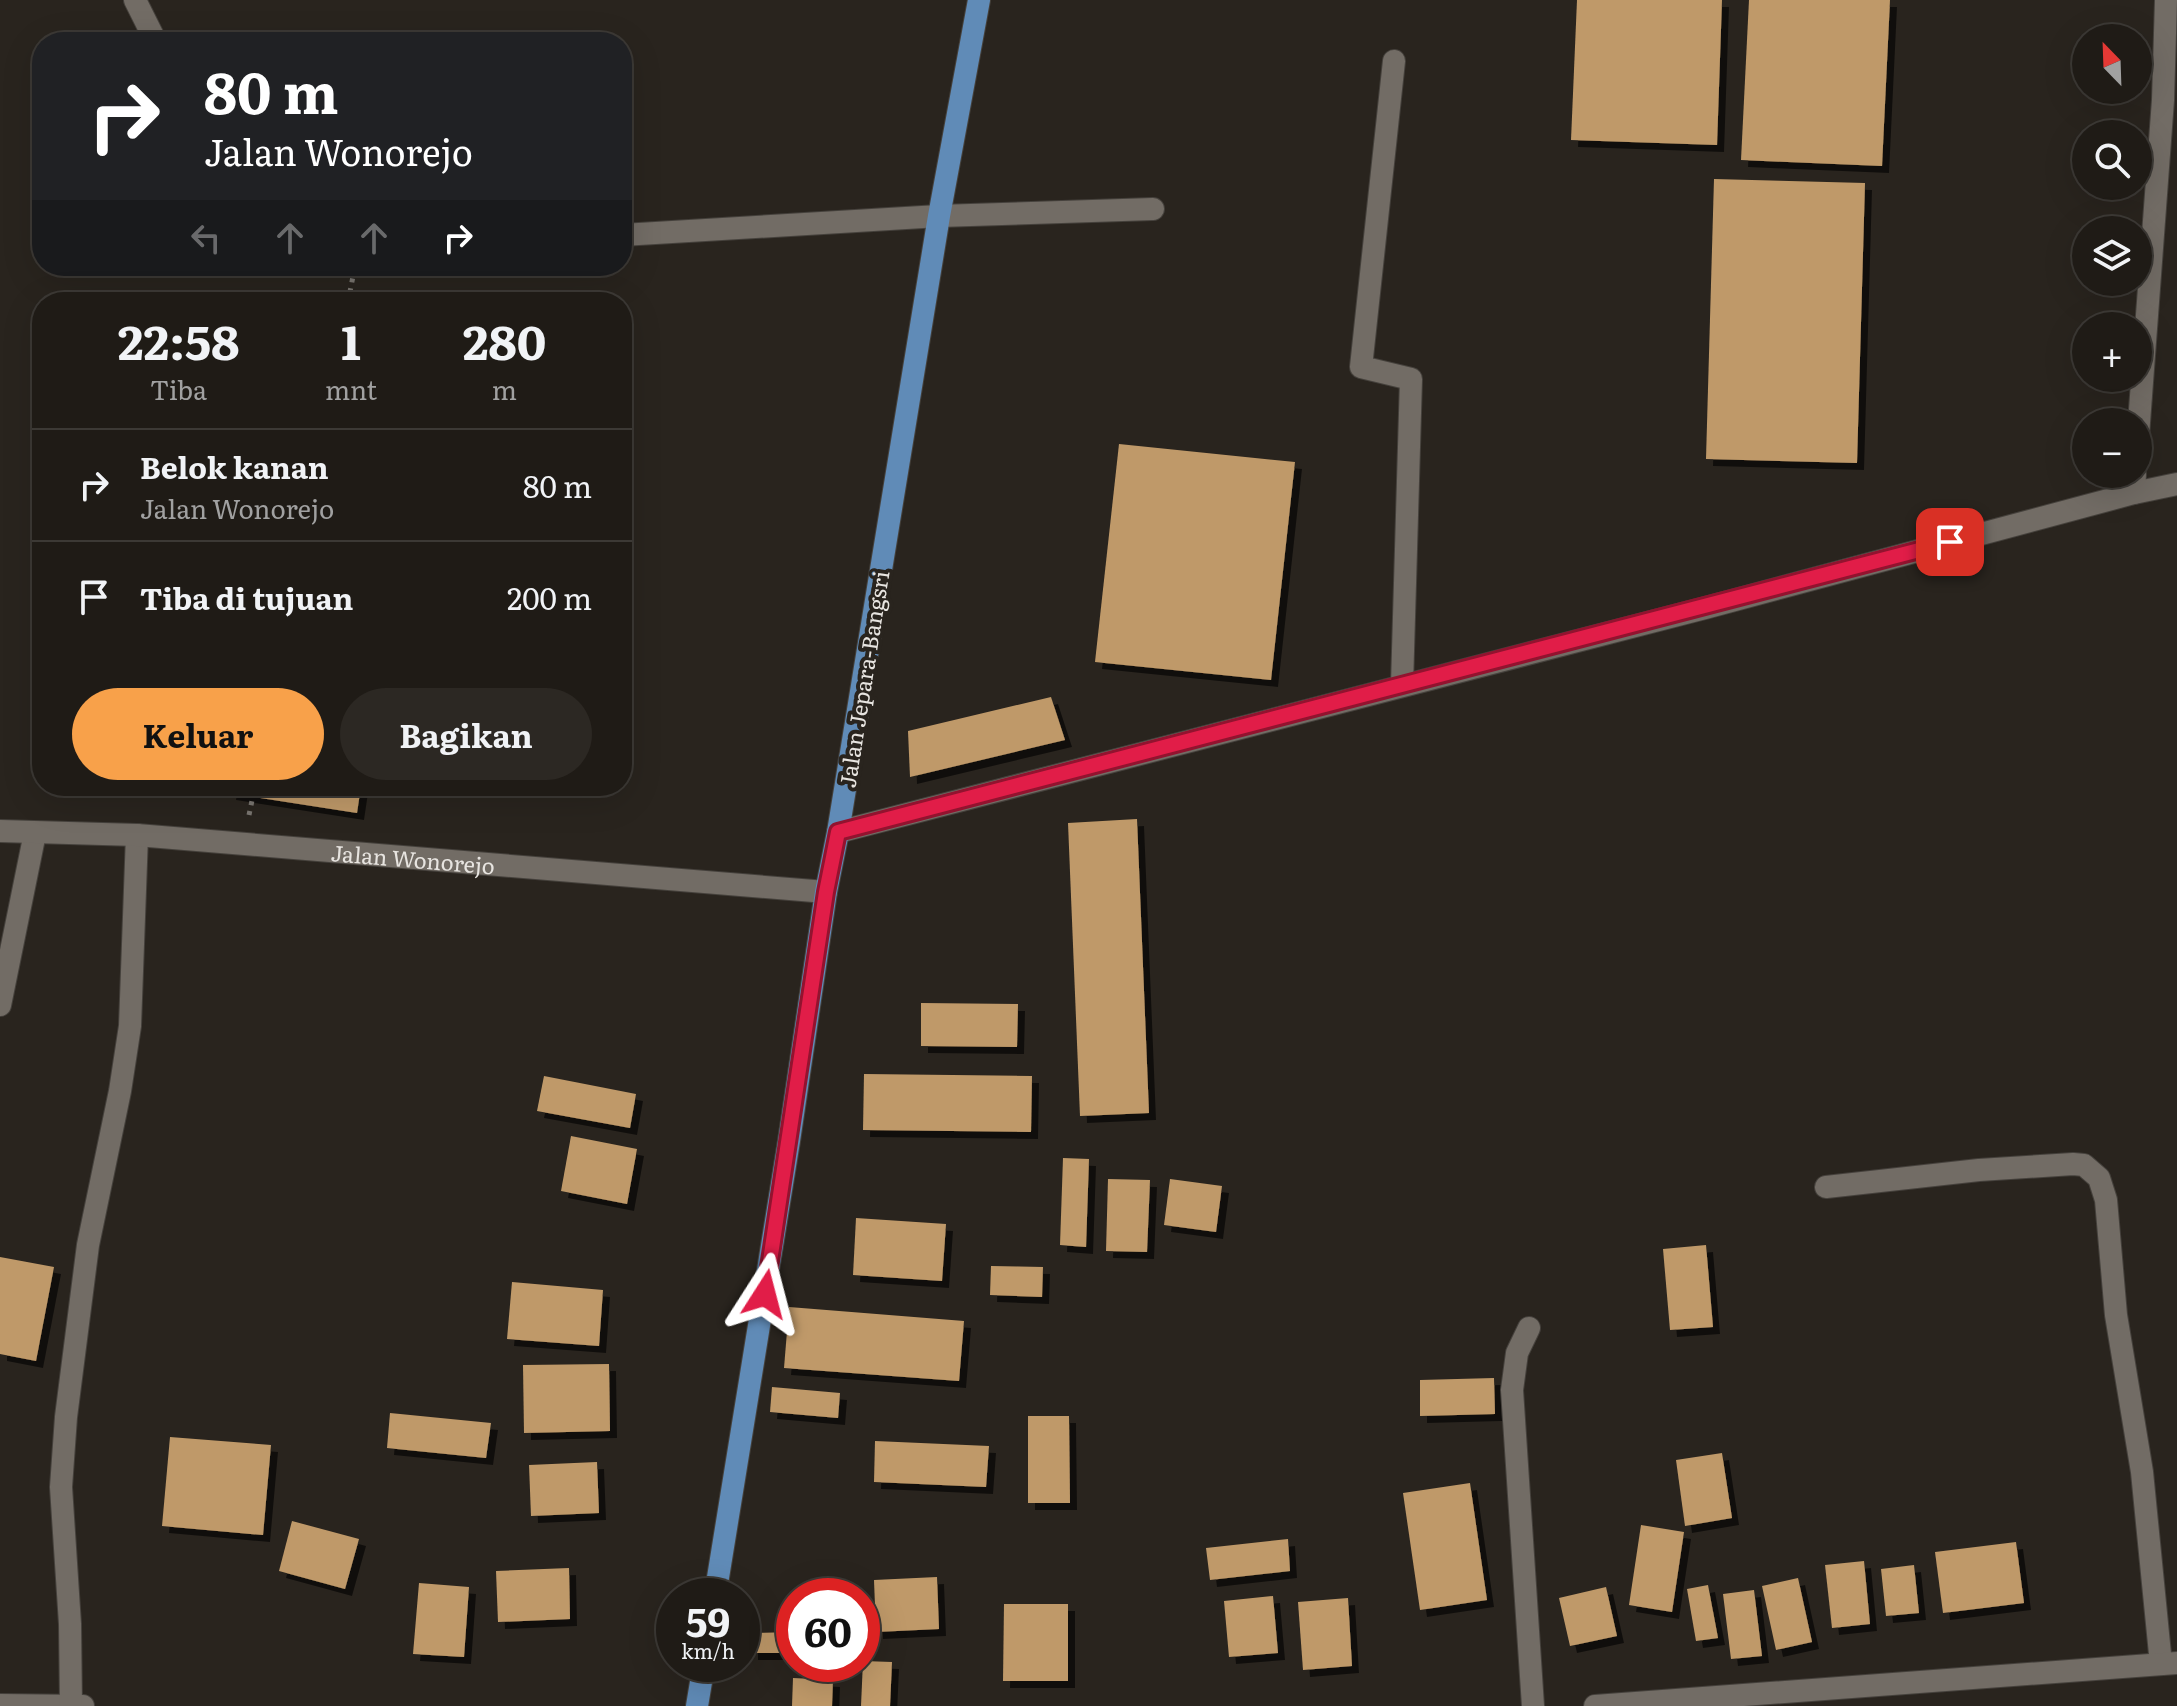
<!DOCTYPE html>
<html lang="id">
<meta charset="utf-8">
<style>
:root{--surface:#1f1b16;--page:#2c2823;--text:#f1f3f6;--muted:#a1a1a1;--line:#3c3935;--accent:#f8a14a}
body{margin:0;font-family:Literata,serif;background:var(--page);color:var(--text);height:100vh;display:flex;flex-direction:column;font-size:30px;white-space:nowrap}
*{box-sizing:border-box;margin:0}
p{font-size:26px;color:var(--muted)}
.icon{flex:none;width:44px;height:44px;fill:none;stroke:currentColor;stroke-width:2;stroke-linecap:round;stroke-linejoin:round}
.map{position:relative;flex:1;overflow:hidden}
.side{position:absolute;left:32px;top:292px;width:600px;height:504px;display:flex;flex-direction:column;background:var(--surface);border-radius:32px;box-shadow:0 8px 32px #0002,0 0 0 2px var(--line)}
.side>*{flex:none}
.top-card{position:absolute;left:32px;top:32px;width:600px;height:244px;border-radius:32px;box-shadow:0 8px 32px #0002,0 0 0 2px var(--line);background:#202124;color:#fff;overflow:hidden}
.needle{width:52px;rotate:337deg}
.fabs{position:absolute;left:2072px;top:24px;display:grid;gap:16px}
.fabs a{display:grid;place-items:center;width:80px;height:80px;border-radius:50%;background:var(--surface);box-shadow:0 8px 32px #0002,0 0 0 2px var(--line);font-size:40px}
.speed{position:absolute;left:656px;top:1578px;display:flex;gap:16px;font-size:40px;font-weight:700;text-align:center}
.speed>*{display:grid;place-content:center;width:104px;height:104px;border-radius:50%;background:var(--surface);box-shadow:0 8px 32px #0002,0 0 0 2px var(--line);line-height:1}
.speed small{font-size:20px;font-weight:400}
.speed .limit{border:12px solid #d22;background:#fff;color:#111}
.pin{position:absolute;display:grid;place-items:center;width:68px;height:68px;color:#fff;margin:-34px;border-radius:16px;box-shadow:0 4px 12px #0006}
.me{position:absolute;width:88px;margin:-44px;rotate:9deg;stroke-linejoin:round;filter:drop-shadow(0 0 6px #0008)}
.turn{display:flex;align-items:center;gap:28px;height:168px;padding:0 40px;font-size:36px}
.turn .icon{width:104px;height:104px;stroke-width:2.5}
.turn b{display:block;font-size:56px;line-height:68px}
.lanes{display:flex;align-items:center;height:76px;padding:0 40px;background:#0003;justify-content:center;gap:40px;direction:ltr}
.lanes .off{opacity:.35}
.eta{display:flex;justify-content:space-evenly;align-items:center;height:136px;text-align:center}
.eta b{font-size:48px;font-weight:700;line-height:56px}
.cta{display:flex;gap:16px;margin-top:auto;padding:16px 40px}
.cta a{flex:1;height:92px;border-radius:48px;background:var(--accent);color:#111;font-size:32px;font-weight:700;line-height:92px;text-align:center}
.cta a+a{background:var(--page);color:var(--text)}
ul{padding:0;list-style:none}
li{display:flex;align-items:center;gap:24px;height:112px;padding:0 40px;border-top:2px solid var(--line)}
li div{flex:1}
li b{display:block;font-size:30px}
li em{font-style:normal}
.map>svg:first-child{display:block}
</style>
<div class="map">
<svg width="2177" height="1706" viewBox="0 0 2177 1706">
<defs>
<filter id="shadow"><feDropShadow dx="7" dy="7" stdDeviation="0" flood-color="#0009"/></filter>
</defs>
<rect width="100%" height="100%" fill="#29241e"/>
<g fill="#bf9969" filter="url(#shadow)">
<polygon points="1577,0 1722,0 1717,145 1571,140"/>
<polygon points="1749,0 1890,0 1882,166 1741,160"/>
<polygon points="1714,179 1865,183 1857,463 1706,459"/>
<polygon points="1119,444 1295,462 1271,680 1095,662"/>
<polygon points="1051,697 1065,740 910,777 908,731"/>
<polygon points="230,786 361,786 357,813 229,793"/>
<polygon points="1137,819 1149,1113 1080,1116 1068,823"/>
<polygon points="921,1003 1018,1004 1017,1047 921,1046"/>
<polygon points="864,1074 1032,1076 1031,1132 863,1130"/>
<polygon points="544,1076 636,1094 630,1128 537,1111"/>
<polygon points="571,1136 637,1149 627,1204 561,1191"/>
<polygon points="1063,1158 1089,1159 1086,1247 1060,1245"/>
<polygon points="1108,1179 1150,1180 1147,1252 1106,1251"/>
<polygon points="1170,1179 1222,1186 1216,1232 1164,1225"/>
<polygon points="856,1218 946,1224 942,1281 853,1275"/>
<polygon points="1706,1245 1713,1327 1670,1330 1663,1249"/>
<polygon points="0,1257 54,1267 36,1361 0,1354"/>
<polygon points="991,1266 1043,1267 1042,1297 990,1295"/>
<polygon points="512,1282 603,1290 599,1346 507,1339"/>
<polygon points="789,1307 964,1321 959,1381 784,1368"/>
<polygon points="609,1364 610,1431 524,1433 523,1365"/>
<polygon points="1494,1378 1495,1414 1420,1416 1420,1380"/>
<polygon points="772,1387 840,1393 838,1418 770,1412"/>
<polygon points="390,1413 491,1423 486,1458 387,1448"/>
<polygon points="1028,1416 1069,1416 1070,1503 1028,1503"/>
<polygon points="170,1437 271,1445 263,1535 162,1526"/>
<polygon points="875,1441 989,1446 986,1487 874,1482"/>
<polygon points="1722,1453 1732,1518 1685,1526 1676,1460"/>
<polygon points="597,1462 599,1513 531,1516 529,1465"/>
<polygon points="1470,1483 1487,1600 1420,1610 1403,1493"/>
<polygon points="292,1521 359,1539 345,1589 279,1571"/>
<polygon points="1641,1525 1684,1532 1672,1612 1629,1605"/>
<polygon points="1288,1539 1290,1571 1210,1580 1206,1548"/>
<polygon points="2016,1542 2024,1603 1943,1613 1935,1552"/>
<polygon points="1864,1561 1870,1624 1832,1628 1825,1565"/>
<polygon points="1914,1565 1919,1613 1886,1616 1881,1569"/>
<polygon points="569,1568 570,1619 498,1622 496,1571"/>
<polygon points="937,1577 939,1629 876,1632 874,1580"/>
<polygon points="1798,1578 1812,1642 1776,1650 1762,1586"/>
<polygon points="419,1583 469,1587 464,1657 413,1654"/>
<polygon points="1708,1585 1718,1638 1696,1641 1687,1589"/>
<polygon points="1606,1587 1617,1636 1570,1646 1559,1598"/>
<polygon points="1754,1590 1762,1656 1731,1659 1723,1594"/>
<polygon points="1273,1596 1278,1653 1229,1657 1224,1601"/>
<polygon points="1348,1598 1352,1666 1303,1670 1298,1602"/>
<polygon points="1004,1604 1068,1604 1068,1681 1003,1681"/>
<polygon points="794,1632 794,1653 751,1653 751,1633"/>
<polygon points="863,1661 892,1662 890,1706 861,1706"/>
<polygon points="793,1678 833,1680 832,1706 792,1706"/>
</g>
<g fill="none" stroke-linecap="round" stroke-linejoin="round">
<g stroke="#45413c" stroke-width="24">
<g id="minor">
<polyline points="135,0 156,42"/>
<polyline points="1394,61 1361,367 1411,379 1402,685"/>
<polyline points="622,235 939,216 1153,209"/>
<polyline points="2138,436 2163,100 2166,0"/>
<polyline points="2134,493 2135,474"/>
<polyline points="0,1005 35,833"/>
<polyline points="1826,1187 1979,1170 2073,1164 2084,1165 2099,1178 2106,1200 2116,1315 2142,1472 2161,1664"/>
<polyline points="1529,1328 1517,1353 1512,1390 1533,1706"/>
<polyline points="0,1705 83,1706"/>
<polyline points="71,1706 70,1624 61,1487 66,1417 88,1245 120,1091 130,1026 137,835"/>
<polyline points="1595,1706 2177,1663"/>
</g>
</g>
<g stroke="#45413c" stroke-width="24">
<g id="tertiary">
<path id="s1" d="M0,831L137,835L826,892"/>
<polyline points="838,832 1705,608 2134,493 2177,484"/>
</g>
</g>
<g stroke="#45413c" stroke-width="24">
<g id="primary">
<polyline points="715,1596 789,1141 826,892 838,832 939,216 979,0"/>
<polyline points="697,1706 704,1664"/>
</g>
</g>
<g stroke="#797570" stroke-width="5" stroke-dasharray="4 6" stroke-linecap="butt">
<polyline points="348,302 355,266"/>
<polyline points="249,815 255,786"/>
</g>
<use href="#minor" stroke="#726c65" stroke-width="22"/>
<use href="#tertiary" stroke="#726c65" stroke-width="22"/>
<use href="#primary" stroke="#608bb7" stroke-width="22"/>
</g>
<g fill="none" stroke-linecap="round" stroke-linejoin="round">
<g stroke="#92132f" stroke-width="20">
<polyline id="route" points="765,1294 826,892 838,832 1950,542"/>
</g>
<use href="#route" stroke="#e11d48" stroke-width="14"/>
</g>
<g text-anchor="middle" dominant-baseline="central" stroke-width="8" stroke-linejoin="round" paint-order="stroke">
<g font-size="22" fill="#e7e4e0" stroke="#29241e">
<text transform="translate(863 679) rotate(-81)">Jalan Jepara-Bangsri</text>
<text stroke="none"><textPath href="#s1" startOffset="414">Jalan Wonorejo</textPath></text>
</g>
</g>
</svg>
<div class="fabs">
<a><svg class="needle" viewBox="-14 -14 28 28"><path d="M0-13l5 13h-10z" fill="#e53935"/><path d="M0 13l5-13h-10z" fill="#a1a1a1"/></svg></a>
<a><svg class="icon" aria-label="search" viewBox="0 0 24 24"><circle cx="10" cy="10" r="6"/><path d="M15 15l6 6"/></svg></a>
<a><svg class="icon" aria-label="layers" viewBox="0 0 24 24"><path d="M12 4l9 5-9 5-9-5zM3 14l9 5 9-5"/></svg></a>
<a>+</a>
<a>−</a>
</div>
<div class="speed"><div>59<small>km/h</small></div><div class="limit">60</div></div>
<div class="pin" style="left:1950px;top:542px;background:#d93025"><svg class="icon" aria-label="arrive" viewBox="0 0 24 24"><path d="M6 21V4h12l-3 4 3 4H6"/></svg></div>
<svg class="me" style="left:765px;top:1294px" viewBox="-20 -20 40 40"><path d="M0-17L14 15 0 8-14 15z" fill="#e11d48" stroke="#fff" stroke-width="4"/></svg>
<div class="top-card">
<div class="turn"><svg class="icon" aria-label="right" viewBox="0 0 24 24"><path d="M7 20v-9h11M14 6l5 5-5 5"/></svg><div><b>80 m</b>Jalan Wonorejo</div></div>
<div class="lanes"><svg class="icon off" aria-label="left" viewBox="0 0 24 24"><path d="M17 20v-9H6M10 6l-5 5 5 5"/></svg><svg class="icon off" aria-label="ahead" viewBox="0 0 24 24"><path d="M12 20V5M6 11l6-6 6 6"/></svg><svg class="icon off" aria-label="ahead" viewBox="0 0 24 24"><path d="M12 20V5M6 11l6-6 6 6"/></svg><svg class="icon" aria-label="right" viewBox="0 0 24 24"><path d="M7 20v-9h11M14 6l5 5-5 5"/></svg></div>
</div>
<section class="side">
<div class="eta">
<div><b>22:58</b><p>Tiba</p></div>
<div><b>1</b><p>mnt</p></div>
<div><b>280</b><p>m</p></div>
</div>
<ul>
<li><svg class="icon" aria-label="right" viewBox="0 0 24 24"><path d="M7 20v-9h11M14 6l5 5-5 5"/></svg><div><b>Belok kanan</b><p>Jalan Wonorejo</p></div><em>80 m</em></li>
<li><svg class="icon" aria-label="arrive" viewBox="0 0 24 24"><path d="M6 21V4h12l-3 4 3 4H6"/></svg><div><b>Tiba di tujuan</b></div><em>200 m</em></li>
</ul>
<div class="cta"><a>Keluar</a><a>Bagikan</a></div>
</section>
</div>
